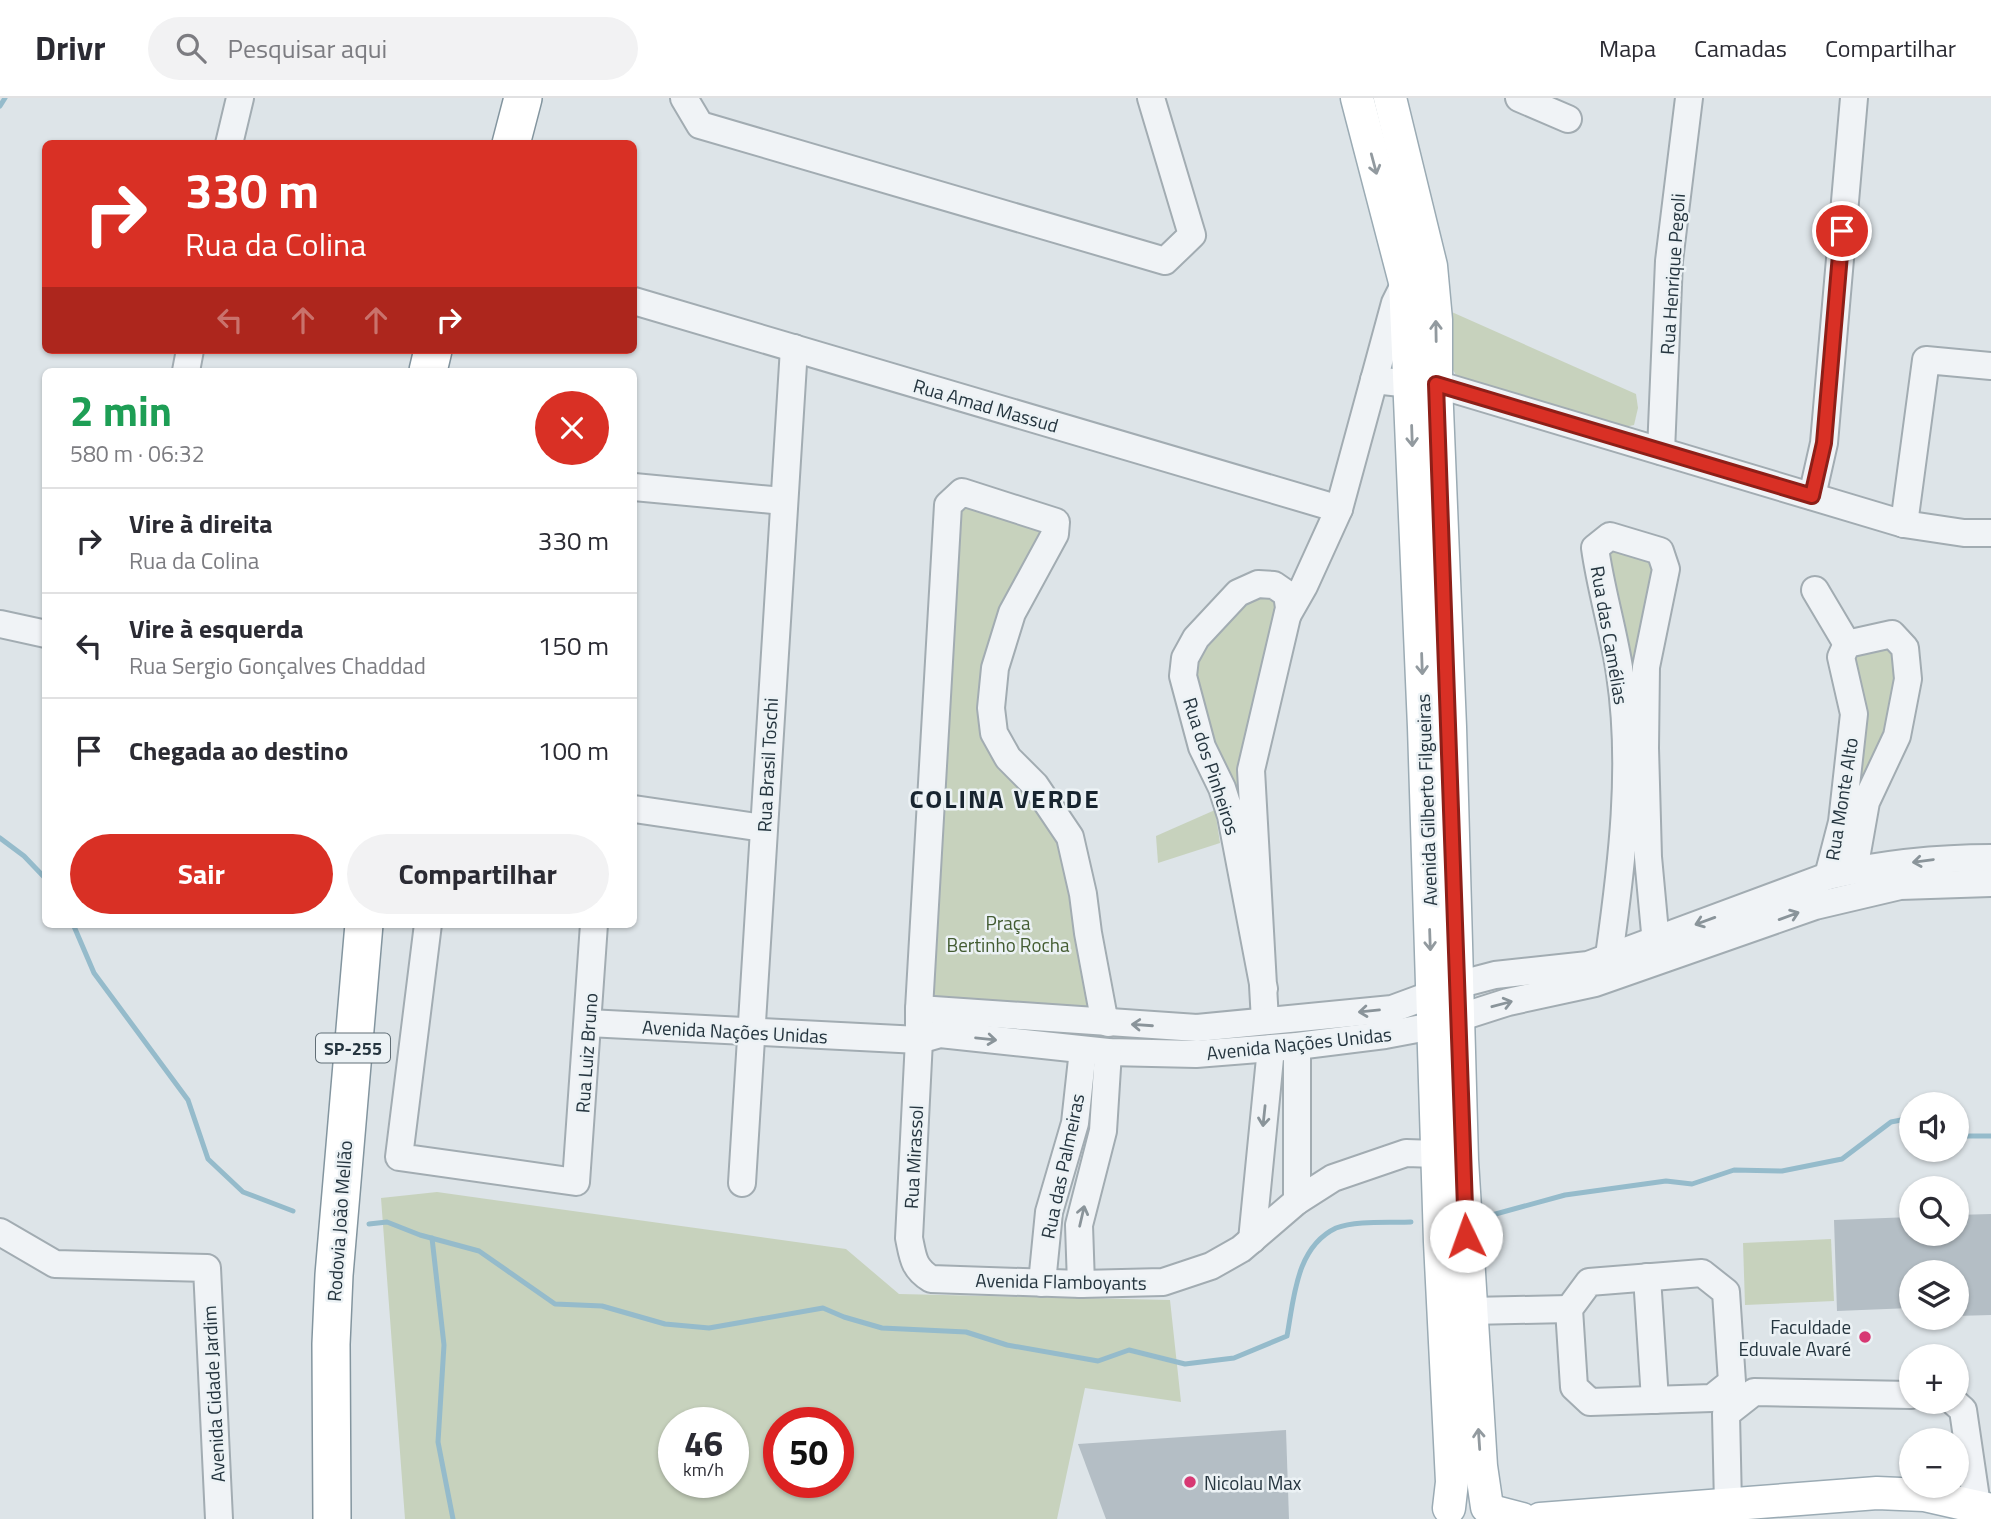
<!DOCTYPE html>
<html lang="pt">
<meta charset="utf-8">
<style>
:root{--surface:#fff;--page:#f2f2f3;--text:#2b2b33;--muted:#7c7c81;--line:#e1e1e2;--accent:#d93025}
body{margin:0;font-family:"Titillium Web",sans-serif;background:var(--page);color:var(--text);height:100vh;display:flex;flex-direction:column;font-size:26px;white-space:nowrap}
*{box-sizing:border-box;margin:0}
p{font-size:23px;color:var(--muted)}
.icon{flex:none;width:38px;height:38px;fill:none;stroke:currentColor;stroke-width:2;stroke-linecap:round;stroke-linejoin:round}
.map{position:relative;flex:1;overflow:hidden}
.sheet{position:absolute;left:42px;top:270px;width:595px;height:560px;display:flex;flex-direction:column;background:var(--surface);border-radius:10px;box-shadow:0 2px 5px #0004}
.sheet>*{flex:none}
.top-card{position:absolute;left:42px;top:42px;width:595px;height:214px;border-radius:10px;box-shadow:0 2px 5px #0004;background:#d93025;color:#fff;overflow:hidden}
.buttons{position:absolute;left:1899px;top:994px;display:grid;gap:14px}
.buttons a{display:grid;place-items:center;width:70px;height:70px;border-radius:50%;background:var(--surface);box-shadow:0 2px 5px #0004;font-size:35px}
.speed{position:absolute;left:658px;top:1309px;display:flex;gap:14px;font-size:35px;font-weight:700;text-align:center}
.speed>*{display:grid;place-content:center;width:91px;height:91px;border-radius:50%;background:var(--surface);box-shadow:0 2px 5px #0004;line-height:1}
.speed small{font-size:18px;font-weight:400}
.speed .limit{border:10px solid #d22;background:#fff;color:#111}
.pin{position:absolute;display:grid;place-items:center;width:60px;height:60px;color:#fff;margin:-30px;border:4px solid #fff;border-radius:50%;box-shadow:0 2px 7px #0007}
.me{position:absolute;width:77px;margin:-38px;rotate:357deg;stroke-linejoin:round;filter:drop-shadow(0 0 5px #0008)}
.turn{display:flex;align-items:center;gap:24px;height:147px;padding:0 28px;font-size:32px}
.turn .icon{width:91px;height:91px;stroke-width:2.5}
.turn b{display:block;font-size:49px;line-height:60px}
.lanes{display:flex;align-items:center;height:66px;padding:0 28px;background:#0003;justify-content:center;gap:35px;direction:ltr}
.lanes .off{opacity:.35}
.round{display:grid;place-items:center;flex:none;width:74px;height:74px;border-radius:37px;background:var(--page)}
.overview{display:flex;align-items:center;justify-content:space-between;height:119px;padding:0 28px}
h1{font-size:42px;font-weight:700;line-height:52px;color:#1e9e55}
.action{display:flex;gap:14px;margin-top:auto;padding:14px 28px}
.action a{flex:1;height:80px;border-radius:42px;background:var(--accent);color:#fff;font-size:28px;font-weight:700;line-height:80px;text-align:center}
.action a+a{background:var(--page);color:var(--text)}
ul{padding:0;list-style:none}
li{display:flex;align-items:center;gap:21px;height:105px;padding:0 28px;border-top:2px solid var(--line)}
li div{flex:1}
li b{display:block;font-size:26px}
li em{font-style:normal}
header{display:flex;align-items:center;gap:42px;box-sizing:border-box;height:98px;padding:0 35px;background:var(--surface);border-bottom:2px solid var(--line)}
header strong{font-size:33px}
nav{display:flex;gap:38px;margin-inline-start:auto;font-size:24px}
.search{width:490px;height:63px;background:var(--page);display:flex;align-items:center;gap:18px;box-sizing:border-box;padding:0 24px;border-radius:38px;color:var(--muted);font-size:26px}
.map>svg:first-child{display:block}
</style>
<header>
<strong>Drivr</strong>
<div class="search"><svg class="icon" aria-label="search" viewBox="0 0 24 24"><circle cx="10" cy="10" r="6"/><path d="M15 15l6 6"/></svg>Pesquisar aqui</div>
<nav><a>Mapa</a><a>Camadas</a><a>Compartilhar</a></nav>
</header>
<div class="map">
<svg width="1991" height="1421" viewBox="0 0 1991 1421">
<rect width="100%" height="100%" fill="#dde4e8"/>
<g fill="#c7d2bd" fill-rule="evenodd">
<polygon points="1445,211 1636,296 1638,310 1634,327 1620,330 1457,279 1447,261"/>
<polygon points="971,405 1038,425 1045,435 980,611 1064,744 1092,901 1082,916 950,906 935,897 929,886 957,415"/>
<polygon points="1615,449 1649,458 1657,471 1635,595 1605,457"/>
<polygon points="1241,499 1283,499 1247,671 1255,818 1189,561"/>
<polygon points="1888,546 1896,552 1900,578 1891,631 1853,711 1853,552"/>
<polygon points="1215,712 1220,745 1158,765 1156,738"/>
<path d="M437,1094L846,1151L899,1196L1170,1202L1181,1304L1085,1290L1057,1421H405L381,1100ZM674,1325H733V1384H674ZM779,1325H838V1384H779Z"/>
<polygon points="1831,1141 1834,1203 1745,1207 1743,1145"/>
</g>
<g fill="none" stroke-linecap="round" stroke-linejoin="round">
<g stroke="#95bbcb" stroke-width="5">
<polyline points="0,8 5,0"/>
<polyline points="0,740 24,758 46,781"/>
<polyline points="73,826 94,875 188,1002 208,1061 243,1094 293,1113"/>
<polyline points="1956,1033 1967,1038 1991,1038"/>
<polyline points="1481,1120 1565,1097 1666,1083 1692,1086 1734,1072 1782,1073 1842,1061 1891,1024 1911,1020"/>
<path d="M369,1126L387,1124L420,1137L479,1153L555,1206L602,1208L665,1226L709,1230L823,1210L844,1219L882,1230L966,1234L1007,1247L1098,1263L1129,1252L1185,1266L1234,1260L1287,1238C1294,1200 1296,1149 1336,1130C1356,1122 1390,1125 1411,1124"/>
<polyline points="432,1140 444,1247 438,1344 453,1421"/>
</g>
</g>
<g fill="#b4bec5">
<polygon points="1991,1116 1991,1217 1956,1218 1956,1174 1911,1174 1911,1210 1837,1213 1834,1122 1911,1119 1911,1136 1956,1136 1956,1117"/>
<polygon points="1286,1332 1289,1421 1106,1421 1078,1346"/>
</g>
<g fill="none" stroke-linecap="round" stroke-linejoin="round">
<g stroke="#a2acb2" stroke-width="30">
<g id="minor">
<polyline points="684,0 700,27 1165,163 1192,137 1151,0"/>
<polyline points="1519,0 1568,21"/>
<polyline points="229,46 240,0"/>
<polyline points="634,203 1339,411"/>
<polyline points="186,273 190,252"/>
<polyline points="1374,282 1410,286 1436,286 1904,426 1964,435 1991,435"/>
<polyline points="1661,353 1669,163 1689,0"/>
<polyline points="634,389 783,403"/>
<polyline points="1812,398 1824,345 1854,0"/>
<polyline points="1904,426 1926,262 1991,268"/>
<polyline points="1815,492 1847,546"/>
<polyline points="1288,516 1304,488 1339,411 1395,205 1403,189"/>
<polyline points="0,526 46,536"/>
<polyline points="634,711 763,730"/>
<polyline points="1828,778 1842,724 1854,616 1841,559 1847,546 1892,536 1905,550 1908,581 1897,638 1866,704 1854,772"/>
<polyline points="428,826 399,1059 576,1084 594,826"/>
<path d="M1609,858C1622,766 1634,668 1620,576C1614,534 1601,493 1595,450L1610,438L1660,453L1666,471L1646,569L1645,650L1648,759L1657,856"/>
<polyline points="1264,891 1231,718 1222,690 1202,649 1183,578 1185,560 1196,540 1238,495 1258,486 1274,487 1287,496 1289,510 1251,672 1265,923"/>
<path d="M919,911L1197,930L1392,911L1457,887L1495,877L1588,867L1828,778C1882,766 1936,760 1991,760"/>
<polyline points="588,925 919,942 940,936 1108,954 1196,956 1297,948 1385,937 1433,928 1508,904 1595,885 1815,808 1900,788 1991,785"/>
<path d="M1108,925L1103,915L1088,835L1083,796L1070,739L1035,687L1008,660L994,635L991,610L995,570L1012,515L1055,436L1056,424L962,394L948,407L919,911V942L909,1140C913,1159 913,1170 931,1181L1081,1186L1163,1184L1211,1168L1241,1151L1297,1103L1333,1080L1406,1055L1437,1056L1457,1061"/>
<polyline points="1297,948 1297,1103"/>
<polyline points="742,1085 794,250"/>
<polyline points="0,1134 55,1166 207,1170 219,1421"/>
<polyline points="1252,1142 1271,950"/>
<polygon points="1702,1175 1726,1194 1732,1284 1712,1300 1590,1304 1574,1289 1569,1211 1589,1184"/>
<polyline points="1647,1179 1655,1302"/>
<polyline points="1042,1185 1049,1114 1075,1025 1083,952"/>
<polyline points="1081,1186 1079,1127 1103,1033 1108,954"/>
<polyline points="1470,1213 1569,1211"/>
<polyline points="1954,1304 1963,1312 1979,1421"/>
<polyline points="1728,1407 1726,1316 1754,1294 1911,1297"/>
</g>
</g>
<g stroke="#9babb4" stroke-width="35">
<g id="major">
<polyline points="1357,0 1405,184 1424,629 1440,1144 1452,1384 1449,1410"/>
<polyline points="1390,0 1431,168 1436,222 1436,286 1450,629 1462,1062 1481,1368 1487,1409"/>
<polyline points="1495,1414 1522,1421"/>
<polyline points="1540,1421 1877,1395 1924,1397 1991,1412"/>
</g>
</g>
<g stroke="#83959f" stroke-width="40">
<g id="highway">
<polyline points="511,46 523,0"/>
<polyline points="428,273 433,252"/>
<polyline points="332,1421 331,1246 334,1177 364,826"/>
</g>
</g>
<use href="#minor" stroke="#f0f3f6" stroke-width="26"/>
<use href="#major" stroke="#fff" stroke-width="32"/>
<use href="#highway" stroke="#fff" stroke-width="37"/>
</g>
<defs><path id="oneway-shaft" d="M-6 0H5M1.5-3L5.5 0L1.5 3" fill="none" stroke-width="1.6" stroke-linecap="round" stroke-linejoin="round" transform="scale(1.75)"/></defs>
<g stroke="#929a9f">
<use href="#oneway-shaft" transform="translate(1374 66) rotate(75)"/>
<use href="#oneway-shaft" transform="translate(1436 233) rotate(-91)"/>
<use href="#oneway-shaft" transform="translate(1412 338) rotate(88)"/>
<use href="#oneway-shaft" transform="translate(1422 566) rotate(88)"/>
<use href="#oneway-shaft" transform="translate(1430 842) rotate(88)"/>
<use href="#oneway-shaft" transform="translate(1479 1341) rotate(-94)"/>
</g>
<g stroke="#8a949a">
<use href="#oneway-shaft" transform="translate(1923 763) rotate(172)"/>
<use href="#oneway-shaft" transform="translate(1789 818) rotate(-20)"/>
<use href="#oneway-shaft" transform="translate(1705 823) rotate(160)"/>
<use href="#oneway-shaft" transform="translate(1502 906) rotate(-15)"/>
<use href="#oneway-shaft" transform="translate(1369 913) rotate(174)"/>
<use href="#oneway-shaft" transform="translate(1142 927) rotate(-176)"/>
<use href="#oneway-shaft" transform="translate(986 941) rotate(6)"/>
<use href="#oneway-shaft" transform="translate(1264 1018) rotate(96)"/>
<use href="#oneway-shaft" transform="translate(1082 1118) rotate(-77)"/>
</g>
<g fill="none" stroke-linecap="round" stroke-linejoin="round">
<g stroke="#8d1f18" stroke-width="18">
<polyline id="route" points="1466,1138 1436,286 1812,398 1824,345 1842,133"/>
</g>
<use href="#route" stroke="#d93025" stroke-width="12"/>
</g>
<g fill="#d73873" stroke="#ecf2f5" stroke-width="2.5">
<circle cx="1865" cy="1239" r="7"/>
<circle cx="1190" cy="1384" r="7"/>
</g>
<g text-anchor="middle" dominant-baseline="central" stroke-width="5" stroke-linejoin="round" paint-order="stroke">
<rect fill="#ecf2f5" stroke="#616e76" stroke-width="2" x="316" y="935.5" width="74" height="29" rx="5"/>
<g font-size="18" font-weight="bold" fill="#25353f">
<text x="353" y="950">SP-255</text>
</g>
<g font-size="19" fill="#25353f" stroke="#ecf2f5">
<text transform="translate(1672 176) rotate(-86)">Rua Henrique Pegoli</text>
<text transform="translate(986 307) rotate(16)">Rua Amad Massud</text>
<text transform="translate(1610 537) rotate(80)">Rua das Camélias</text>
<text transform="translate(767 667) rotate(-87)">Rua Brasil Toschi</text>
<text transform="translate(1212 668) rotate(72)">Rua dos Pinheiros</text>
<text transform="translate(1841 701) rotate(-81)">Rua Monte Alto</text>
<text transform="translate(1426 702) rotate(-92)">Avenida Gilberto Filgueiras</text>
<text transform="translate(735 933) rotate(3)">Avenida Nações Unidas</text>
<text transform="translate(1299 945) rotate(-6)">Avenida Nações Unidas</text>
<text transform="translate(586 955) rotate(-86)">Rua Luiz Bruno</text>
<text transform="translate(913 1059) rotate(-87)">Rua Mirassol</text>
<text transform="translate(1062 1068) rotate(-78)">Rua das Palmeiras</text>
<text transform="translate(339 1123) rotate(-86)">Rodovia João Mellão</text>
<text transform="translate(1061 1183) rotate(1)">Avenida Flamboyants</text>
<text transform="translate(213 1296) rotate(-93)">Avenida Cidade Jardim</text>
</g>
<g font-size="19" fill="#435c32" stroke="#ecf2f5">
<text x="1008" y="824">Praça<tspan x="1008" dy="22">Bertinho Rocha</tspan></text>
</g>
<g font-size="19" fill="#25353f" stroke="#ecf2f5" text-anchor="end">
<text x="1851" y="1228">Faculdade<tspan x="1851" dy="22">Eduvale Avaré</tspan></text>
<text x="1204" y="1384" text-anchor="start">Nicolau Max</text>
</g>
<g font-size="26" font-weight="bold" letter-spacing="2" fill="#182530" stroke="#ecf2f5">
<text x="1005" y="700">COLINA VERDE</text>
</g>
</g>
</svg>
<div class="buttons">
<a><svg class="icon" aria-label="sound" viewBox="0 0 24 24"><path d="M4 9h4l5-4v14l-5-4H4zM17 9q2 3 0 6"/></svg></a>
<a><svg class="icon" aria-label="search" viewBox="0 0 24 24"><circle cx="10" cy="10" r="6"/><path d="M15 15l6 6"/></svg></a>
<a><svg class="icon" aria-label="layers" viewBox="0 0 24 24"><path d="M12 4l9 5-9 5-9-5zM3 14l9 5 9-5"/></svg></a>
<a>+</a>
<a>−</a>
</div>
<div class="speed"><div>46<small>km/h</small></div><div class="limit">50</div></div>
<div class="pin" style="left:1842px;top:133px;background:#d93025"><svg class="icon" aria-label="arrive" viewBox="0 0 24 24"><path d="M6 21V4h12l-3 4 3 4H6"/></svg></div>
<svg class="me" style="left:1466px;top:1138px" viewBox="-20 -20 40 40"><circle r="19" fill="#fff"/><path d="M0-13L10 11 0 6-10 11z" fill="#d93025"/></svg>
<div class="top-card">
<div class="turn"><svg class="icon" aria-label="right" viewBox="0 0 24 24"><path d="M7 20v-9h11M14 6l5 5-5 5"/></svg><div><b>330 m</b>Rua da Colina</div></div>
<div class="lanes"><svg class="icon off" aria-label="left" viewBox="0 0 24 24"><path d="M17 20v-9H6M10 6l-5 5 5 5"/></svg><svg class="icon off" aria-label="ahead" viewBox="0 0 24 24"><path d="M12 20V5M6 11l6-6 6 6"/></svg><svg class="icon off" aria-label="ahead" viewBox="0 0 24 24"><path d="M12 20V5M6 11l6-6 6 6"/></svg><svg class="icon" aria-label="right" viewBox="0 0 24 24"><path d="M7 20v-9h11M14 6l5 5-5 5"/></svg></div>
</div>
<section class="sheet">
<div class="overview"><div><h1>2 min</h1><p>580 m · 06:32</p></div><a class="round" style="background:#d93025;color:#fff"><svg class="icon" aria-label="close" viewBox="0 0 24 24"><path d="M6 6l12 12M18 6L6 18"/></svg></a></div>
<ul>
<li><svg class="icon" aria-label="right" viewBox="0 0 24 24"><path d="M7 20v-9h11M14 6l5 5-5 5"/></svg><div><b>Vire à direita</b><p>Rua da Colina</p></div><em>330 m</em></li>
<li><svg class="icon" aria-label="left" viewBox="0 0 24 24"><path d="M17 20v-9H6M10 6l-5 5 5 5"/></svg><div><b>Vire à esquerda</b><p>Rua Sergio Gonçalves Chaddad</p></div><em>150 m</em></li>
<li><svg class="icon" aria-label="arrive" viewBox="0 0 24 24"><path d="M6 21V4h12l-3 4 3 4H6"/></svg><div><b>Chegada ao destino</b></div><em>100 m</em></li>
</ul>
<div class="action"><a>Sair</a><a>Compartilhar</a></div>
</section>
</div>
